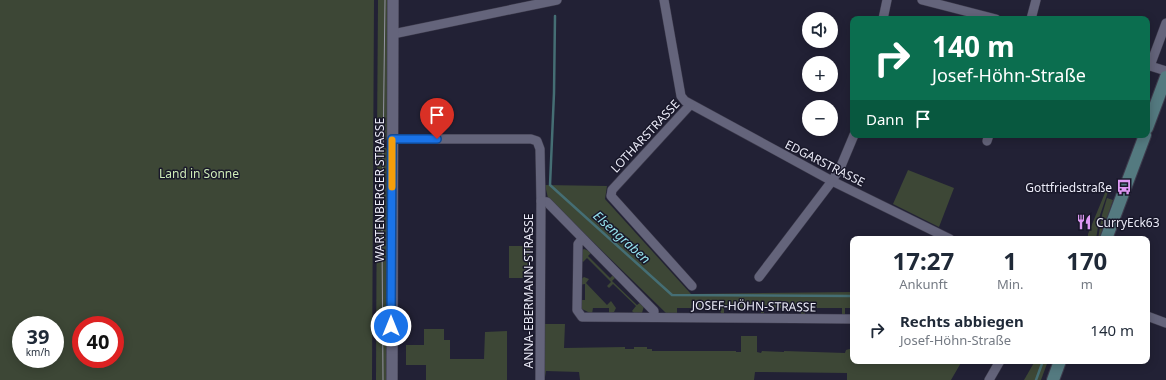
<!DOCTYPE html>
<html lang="de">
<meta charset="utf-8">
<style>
:root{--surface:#fff;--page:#f2f2f3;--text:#1f2937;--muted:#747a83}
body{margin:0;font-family:"Noto Sans",sans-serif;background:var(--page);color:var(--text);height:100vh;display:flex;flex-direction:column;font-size:15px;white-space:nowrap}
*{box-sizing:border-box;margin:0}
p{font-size:13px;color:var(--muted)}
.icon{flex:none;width:22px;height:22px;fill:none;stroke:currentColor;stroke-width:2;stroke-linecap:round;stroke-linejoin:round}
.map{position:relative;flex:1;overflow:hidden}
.panel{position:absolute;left:850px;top:236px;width:300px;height:128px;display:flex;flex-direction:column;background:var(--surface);border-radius:8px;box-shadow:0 2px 10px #0003}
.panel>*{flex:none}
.top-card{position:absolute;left:850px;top:16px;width:300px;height:122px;border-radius:8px;box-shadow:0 2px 10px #0003;background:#0b6e4f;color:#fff;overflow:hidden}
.buttons{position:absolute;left:802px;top:12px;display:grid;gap:8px}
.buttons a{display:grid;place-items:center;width:36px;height:36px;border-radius:50%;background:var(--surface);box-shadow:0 2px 10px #0003;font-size:20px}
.speed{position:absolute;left:12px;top:316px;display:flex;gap:8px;font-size:20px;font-weight:700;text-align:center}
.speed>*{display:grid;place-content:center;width:52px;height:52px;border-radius:50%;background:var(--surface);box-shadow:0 2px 10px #0003;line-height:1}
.speed small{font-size:10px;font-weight:400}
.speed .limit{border:6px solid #d22;background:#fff;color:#111}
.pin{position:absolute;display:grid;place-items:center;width:34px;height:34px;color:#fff;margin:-41px -17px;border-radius:50% 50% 50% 0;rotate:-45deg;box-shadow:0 0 4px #0007}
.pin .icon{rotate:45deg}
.me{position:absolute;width:44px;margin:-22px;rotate:0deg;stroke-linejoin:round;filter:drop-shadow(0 0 3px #0008)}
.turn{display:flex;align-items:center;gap:14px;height:84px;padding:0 16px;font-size:18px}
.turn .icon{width:52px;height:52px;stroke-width:2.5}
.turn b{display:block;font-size:28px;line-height:34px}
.then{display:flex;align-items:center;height:38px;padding:0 16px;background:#0003;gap:8px;font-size:15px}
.eta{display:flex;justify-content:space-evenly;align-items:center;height:68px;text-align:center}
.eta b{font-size:24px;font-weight:700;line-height:28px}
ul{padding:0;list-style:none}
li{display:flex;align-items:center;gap:12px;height:52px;padding:0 16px}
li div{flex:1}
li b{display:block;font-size:15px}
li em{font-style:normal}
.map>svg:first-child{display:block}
</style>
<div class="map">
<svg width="1166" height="380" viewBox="0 0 1166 380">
<rect width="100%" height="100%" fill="#222135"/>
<g fill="#3d4736" fill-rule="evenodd">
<path d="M0,0H374L372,380H0ZM21,325H55V359H21ZM81,325H115V359H81Z"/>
<polygon points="378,0 388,0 388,138 386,140 377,140"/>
<polygon points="377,148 386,148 388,151 386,380 376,380"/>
<polygon points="908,170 954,188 939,227 893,204"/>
<polygon points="545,185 607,186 605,199 691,294 853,292 853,308 845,308 845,314 842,314 842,308 805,308 805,314 801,314 801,308 764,308 764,313 761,313 761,308 724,307 724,314 721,314 720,308 677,308 677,314 667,314 548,198"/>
<polygon points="1107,188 1109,189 1100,215 1096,239 1088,239 1088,234"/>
<polygon points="1107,198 1113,200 1100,239 1098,239 1102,215"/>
<rect x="509" y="246" width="21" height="32"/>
<polygon points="584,249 592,252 588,256 610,278 613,275 616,277 612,281 637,305 641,302 644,306 642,313 634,313 632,311 636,306 613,284 609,288 607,286 611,282 587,258 583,262 581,260 581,251"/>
<polygon points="584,277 589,279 586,283 607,305 611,301 616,308 614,312 609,314 609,308 593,308 592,314 582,309 579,300 585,300 585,284 579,285 580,280"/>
<polygon points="542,324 565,324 564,348 625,347 625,349 634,349 634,347 647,347 647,349 652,349 652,351 736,351 736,352 741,352 741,336 757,336 757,352 761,353 762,351 784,352 784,351 845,353 846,350 853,348 853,361 962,361 951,380 847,380 847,373 755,372 754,380 580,380 579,372 546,371 545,377 544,377"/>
<polygon points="424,329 444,329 444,340 450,340 450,359 484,359 485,332 507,331 507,380 426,380 426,365 406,365 406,345 424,345"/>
<polygon points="1035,361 1048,361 1041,380 1024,380"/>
</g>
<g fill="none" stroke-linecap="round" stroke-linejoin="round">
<g stroke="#456e74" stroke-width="2.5">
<polyline points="555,16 554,93 550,185 672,295 853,296"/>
<polyline points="1036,380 1043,361"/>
</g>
<g stroke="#3d3b4c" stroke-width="10">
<g id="minor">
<polyline points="664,0 681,96 685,101 832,181 950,239"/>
<polyline points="922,0 996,19"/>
<polyline points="883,19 887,0"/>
<polyline points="1031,19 1036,0"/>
<polyline points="393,34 557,0"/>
<polyline points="1147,65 1166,71"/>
<polyline points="1150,66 1166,23"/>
<polyline points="690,105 612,190 611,196 692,286"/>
<polyline points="392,139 531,139 537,141 540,149 541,201 547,202 654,311 654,317"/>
<polyline points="987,141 989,135"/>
<polyline points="582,239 578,244 577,310 582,317 853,319"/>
<polyline points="759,277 832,181 841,166 854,135"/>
<polyline points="1147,316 1166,323"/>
<polyline points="540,380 541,201"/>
<polyline points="989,380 1000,361"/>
</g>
</g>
<g stroke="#3d3b4c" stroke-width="12">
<polyline id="tertiary" points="392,380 393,0"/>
</g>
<g stroke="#3d3b4c" stroke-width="14">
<g id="secondary">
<polyline points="1147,128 1166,77"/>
<polyline points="1106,239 1145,135"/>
<polyline points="1053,380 1060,361"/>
</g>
</g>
<use href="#minor" stroke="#64647b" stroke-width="9"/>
<use href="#tertiary" stroke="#64647b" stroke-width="11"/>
<use href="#secondary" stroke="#547a80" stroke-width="12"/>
<polyline stroke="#9392a2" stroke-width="1" points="383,380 382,236 385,0"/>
</g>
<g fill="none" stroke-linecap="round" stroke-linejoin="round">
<g stroke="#114b97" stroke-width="10">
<polyline id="route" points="391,326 392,139 437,139"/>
</g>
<use href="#route" stroke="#1a73e8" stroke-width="7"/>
<polyline stroke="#f59e0b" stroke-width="7" points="392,187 392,140"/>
</g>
<defs>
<g id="bus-bare" transform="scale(1.2)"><path d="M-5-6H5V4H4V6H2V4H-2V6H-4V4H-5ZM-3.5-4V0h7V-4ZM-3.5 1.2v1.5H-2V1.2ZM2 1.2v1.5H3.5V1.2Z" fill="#de98f3" stroke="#19182a" stroke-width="2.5" paint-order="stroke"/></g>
<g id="restaurant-bare" transform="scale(1.2)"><path d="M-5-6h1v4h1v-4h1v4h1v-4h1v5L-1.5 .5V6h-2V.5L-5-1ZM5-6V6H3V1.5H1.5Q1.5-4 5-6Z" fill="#de98f3" stroke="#19182a" stroke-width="2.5" paint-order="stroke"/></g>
</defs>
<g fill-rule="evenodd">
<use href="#bus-bare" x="1124" y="187"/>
<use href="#restaurant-bare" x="1084" y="222"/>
</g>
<g text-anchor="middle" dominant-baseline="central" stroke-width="3" stroke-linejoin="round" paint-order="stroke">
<g font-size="12" fill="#eaeaf7" stroke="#19182a">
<text transform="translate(645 136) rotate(-47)">LOTHARSTRASSE</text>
<text transform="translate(825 163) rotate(27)">EDGARSTRASSE</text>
<text transform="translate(379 190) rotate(-90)">WARTENBERGER STRASSE</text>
<text transform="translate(528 291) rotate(-90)">ANNA-EBERMANN-STRASSE</text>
<text transform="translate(754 306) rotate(1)">JOSEF-HÖHN-STRASSE</text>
</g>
<g font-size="12" fill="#ceebb7" stroke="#19182a">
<text x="199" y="173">Land in Sonne</text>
</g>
<g font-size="12" fill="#eaeaf7" stroke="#19182a" text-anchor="end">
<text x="1112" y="187">Gottfriedstraße</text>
<text x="1096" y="222" text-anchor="start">CurryEck63</text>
</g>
<g font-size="13" font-style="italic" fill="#94e0eb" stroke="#19182a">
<text transform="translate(622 237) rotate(42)">Elsengraben</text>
</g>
</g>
</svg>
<div class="buttons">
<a><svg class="icon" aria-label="sound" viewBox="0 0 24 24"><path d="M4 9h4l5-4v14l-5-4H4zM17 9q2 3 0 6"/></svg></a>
<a>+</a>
<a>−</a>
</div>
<div class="speed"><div>39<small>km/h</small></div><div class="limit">40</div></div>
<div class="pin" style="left:437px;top:139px;background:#d93025"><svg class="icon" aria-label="arrive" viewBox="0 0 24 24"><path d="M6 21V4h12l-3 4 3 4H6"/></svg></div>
<svg class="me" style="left:391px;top:326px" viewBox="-20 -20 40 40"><circle r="17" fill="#1a73e8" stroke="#fff" stroke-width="3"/><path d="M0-11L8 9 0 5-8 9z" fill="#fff"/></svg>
<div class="top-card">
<div class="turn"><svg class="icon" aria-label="right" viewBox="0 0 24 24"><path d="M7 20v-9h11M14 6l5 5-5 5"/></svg><div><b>140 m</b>Josef-Höhn-Straße</div></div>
<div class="then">Dann<svg class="icon" aria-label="arrive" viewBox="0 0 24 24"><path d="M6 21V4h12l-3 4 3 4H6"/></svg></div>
</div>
<section class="panel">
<div class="eta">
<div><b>17:27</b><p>Ankunft</p></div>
<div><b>1</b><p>Min.</p></div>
<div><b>170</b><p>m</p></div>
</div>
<ul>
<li><svg class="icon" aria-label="right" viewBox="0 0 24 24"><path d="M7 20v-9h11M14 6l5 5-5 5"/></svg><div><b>Rechts abbiegen</b><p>Josef-Höhn-Straße</p></div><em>140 m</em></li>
</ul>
</section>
</div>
